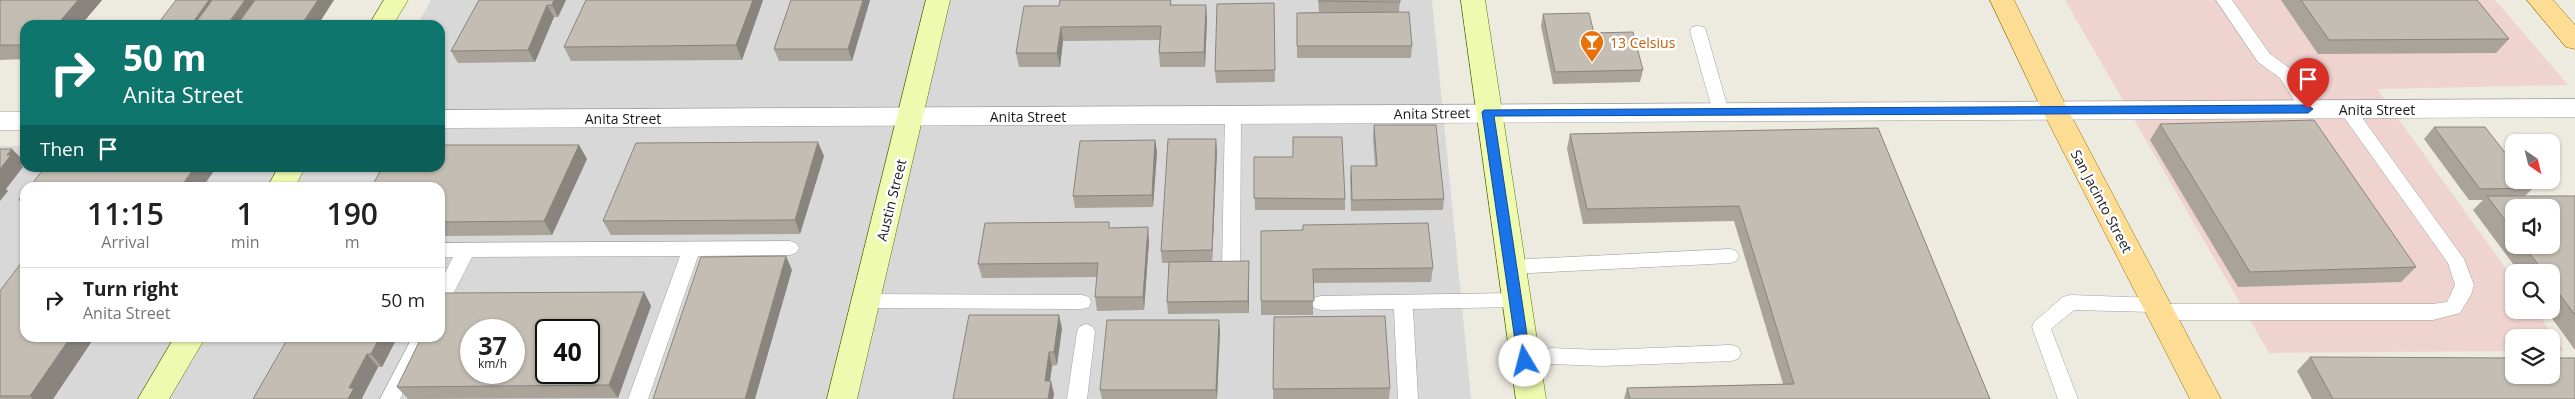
<!DOCTYPE html>
<style>
:root{--surface:#fff;--page:#f6f6f6;--text:#222;--muted:#767676;--line:#e0e0e0}
body{margin:0;font-family:"Open Sans",sans-serif;background:var(--page);color:var(--text);height:100vh;display:flex;flex-direction:column;font-size:19px;white-space:nowrap}
*{box-sizing:border-box;margin:0}
p{font-size:16px;color:var(--muted)}
.icon{flex:none;width:28px;height:28px;fill:none;stroke:currentColor;stroke-width:2;stroke-linecap:round;stroke-linejoin:round}
.map{position:relative;flex:1;overflow:hidden}
.sheet{position:absolute;left:20px;top:182px;width:425px;height:160px;display:flex;flex-direction:column;background:var(--surface);border-radius:15px;box-shadow:0 1px 4px #0004}
.sheet>*{flex:none}
.hud{position:absolute;left:20px;top:20px;width:425px;height:152px;border-radius:15px;box-shadow:0 1px 4px #0004;background:#0f766e;color:#fff;overflow:hidden}
.needle{width:32px;rotate:145deg}
.tools{position:absolute;left:2505px;top:134px;display:grid;gap:10px}
.tools a{display:grid;place-items:center;width:55px;height:55px;border-radius:10px;background:var(--surface);box-shadow:0 1px 4px #0004;font-size:25px}
.speed{position:absolute;left:460px;top:319px;display:flex;gap:10px;font-size:25px;font-weight:700;text-align:center}
.speed>*{display:grid;place-content:center;width:65px;height:65px;border-radius:50%;background:var(--surface);box-shadow:0 1px 4px #0004;line-height:1}
.speed small{font-size:12px;font-weight:400}
.speed .limit{border:2px solid #111;border-radius:8px;background:#fff;color:#111}
.pin{position:absolute;display:grid;place-items:center;width:42px;height:42px;color:#fff;margin:-51px -21px;border-radius:50% 50% 50% 0;rotate:-45deg;box-shadow:0 0 5px #0007}
.pin .icon{rotate:45deg}
.me{position:absolute;width:55px;margin:-28px;rotate:352deg;stroke-linejoin:round;filter:drop-shadow(0 0 4px #0008)}
.turn{display:flex;align-items:center;gap:18px;height:105px;padding:0 20px;font-size:22px}
.turn .icon{width:65px;height:65px;stroke-width:2.5}
.turn b{display:block;font-size:35px;line-height:42px}
.then{display:flex;align-items:center;height:48px;padding:0 20px;background:#0003;gap:10px;font-size:19px}
.eta{display:flex;justify-content:space-evenly;align-items:center;height:85px;text-align:center}
.eta b{font-size:30px;font-weight:600;line-height:35px}
ul{padding:0;list-style:none}
li{display:flex;align-items:center;gap:15px;height:65px;padding:0 20px;border-top:1px solid var(--line)}
li div{flex:1}
li b{display:block;font-size:19px}
li em{font-style:normal}
.map>svg:first-child{display:block}
</style>
<div class="map">
<svg width="2575" height="399" viewBox="0 0 2575 399">
<rect width="100%" height="100%" fill="#edeae0"/>
<path fill="#d9d8d8" fill-rule="evenodd" d="M431,0H1432L1471,399H0V146H25V168H440V25H417ZM25,188H440V338H25ZM471,330H514V372H471ZM546,330H589V372H546Z"/>
<polygon fill="#efd3ce" points="2065,0 2495,0 2568,85 2377,89 2514,280 2514,310 2535,310 2564,351 2551,351 2551,338 2514,338 2514,351 2269,353"/>
<g fill="none" stroke-linecap="round" stroke-linejoin="round">
<g stroke="#a2a2a2" stroke-width="1">
<g id="lane">
<polygon points="2216,0 2232,0 2270,54 2292,70 2316,109 2314,113 2302,113 2280,78 2258,62"/>
<polygon points="1698,26 1704,27 1706,31 1729,112 1727,116 1715,116 1713,112 1690,31 1692,27"/>
<polygon points="2347,103 2353,105 2464,259 2474,285 2471,295 2460,313 2433,320 2161,320 2154,317 2152,312 2074,310 2051,329 2078,399 2058,399 2032,327 2034,322 2063,297 2070,295 2157,298 2164,300 2166,304 2433,304 2447,302 2455,285 2448,263 2341,113 2339,109 2341,105"/>
<polygon points="1233,109 1239,111 1241,115 1240,271 1237,276 1231,278 1225,276 1222,271 1225,115 1227,111"/>
<polygon points="790,241 796,243 799,248 796,253 790,255 698,256 648,399 628,399 680,256 472,257 447,306 440,308 440,283 453,257 440,257 440,243"/>
<polygon points="1730,249 1736,251 1739,256 1736,261 1730,263 1511,274 1505,272 1502,267 1505,262 1511,260"/>
<polygon points="1516,293 1523,295 1525,300 1523,305 1516,307 1413,309 1418,399 1398,399 1394,309 1321,310 1314,308 1312,303 1314,298 1321,296"/>
<polygon points="866,294 1082,295 1089,297 1091,302 1089,307 1082,309 866,308 859,306 857,301 859,296"/>
<polygon points="1086,324 1093,327 1095,332 1087,399 1067,399 1077,332 1079,327"/>
<polygon points="412,338 430,338 400,399 380,399"/>
<polygon points="1731,345 1738,347 1741,353 1738,359 1731,361 1602,366 1551,364 1525,369 1518,367 1515,361 1518,355 1551,348 1602,350"/>
</g>
</g>
<g stroke="#a2a2a2" stroke-width="1">
<g id="street">
<polygon points="2575,99 2575,117 440,128 440,110"/>
<rect x="0" y="112" width="25" height="18"/>
</g>
</g>
<g stroke="#597103" stroke-width="1">
<g id="secondary">
<polygon points="384,0 408,0 393,25 369,25"/>
<polygon points="926,0 950,0 857,399 827,399"/>
<polygon points="1461,0 1485,0 1546,399 1516,399"/>
<polygon points="278,168 305,168 294,188 267,188"/>
<polygon points="174,338 205,338 169,399 138,399"/>
</g>
</g>
<g stroke="#927200" stroke-width="1">
<g id="primary">
<polygon points="1990,0 2014,0 2068,110 2221,399 2190,399 2042,110"/>
<polygon points="2527,0 2553,0 2575,25 2575,49 2566,47"/>
</g>
</g>
<use href="#lane" fill="#fff" fill-rule="evenodd"/>
<use href="#street" fill="#fff" fill-rule="evenodd"/>
<use href="#secondary" fill="#eefab0" fill-rule="evenodd"/>
<use href="#primary" fill="#fddc94" fill-rule="evenodd"/>
</g>
<g fill="#a9a39a" fill-rule="evenodd">
<polygon points="0,0 102,0 81,25 25,25 25,59 0,60"/>
<polygon points="479,0 566,0 558,17 554,17 535,62 458,63 451,51"/>
<polygon points="763,0 742,60 571,61 564,47"/>
<polygon points="791,0 870,0 852,61 779,61 774,49"/>
<polygon points="1171,0 1171,5 1207,19 1205,67 1160,67 1159,53 1160,40 1063,41 1060,67 1019,67 1016,53 1059,6"/>
<polygon points="1318,0 1400,0 1399,12 1412,46 1411,58 1297,58 1297,13 1319,12"/>
<polygon points="2281,0 2477,0 2509,39 2496,53 2318,54"/>
<polygon points="1274,3 1275,82 1216,83 1215,71"/>
<polygon points="1543,14 1594,33 1643,70 1640,82 1553,84 1541,26"/>
<polygon points="2160,124 2416,267 2401,282 2238,287 2150,140"/>
<polygon points="1374,125 1444,199 1443,210 1351,211 1350,178 1351,166 1375,166 1373,137"/>
<path d="M2434,127L2533,188L2525,196H2575V350L2546,310H2551V272H2519L2473,210L2483,200H2469L2424,139ZM2514,208L2551,245H2514Z"/>
<polygon points="1878,128 1990,399 1624,399 1627,388 1783,384 1734,221 1583,224 1567,149 1570,134"/>
<polygon points="1155,140 1157,152 1153,207 1075,208 1073,196"/>
<polygon points="579,145 587,159 552,235 440,236 440,188"/>
<polygon points="1217,151 1212,262 1249,273 1249,313 1168,314 1167,302 1169,263 1162,263 1161,251"/>
<polygon points="824,156 800,234 611,235 603,221"/>
<polygon points="1254,157 1345,199 1345,210 1255,210"/>
<polygon points="25,192 25,207 19,200"/>
<polygon points="1110,228 1149,241 1144,310 1097,311 1095,297 1097,277 982,278 978,264"/>
<polygon points="1261,231 1433,268 1431,282 1313,283 1313,315 1261,315"/>
<polygon points="0,291 25,338 94,338 53,399 0,399"/>
<polygon points="644,292 651,306 618,398 408,399 397,387"/>
<polygon points="1274,317 1390,388 1389,399 1273,399"/>
<polygon points="1062,328 1057,365 1052,366 1050,381 1054,394 1053,399 953,399"/>
<polygon points="1220,331 1217,399 1102,399 1100,390"/>
<polygon points="288,338 397,338 382,367 378,367 362,398"/>
<polygon points="2310,357 2575,399 2312,399 2297,371"/>
</g>
<g fill="#89847d">
<polygon points="78,0 102,0 81,25 57,25"/>
<polygon points="209,0 227,0 209,25 191,25"/>
<polygon points="245,0 262,0 244,25 227,25"/>
<polygon points="318,0 334,0 318,25 301,25"/>
<polygon points="554,0 566,0 558,17 552,5"/>
<polygon points="753,0 763,0 742,60 736,45"/>
<polygon points="863,0 870,0 852,61 848,49"/>
<polygon points="547,5 554,17 535,62 528,50"/>
<polygon points="1206,5 1207,19 1205,67 1204,52"/>
<polygon points="1061,27 1063,41 1060,67 1057,53"/>
<polygon points="1216,139 1217,151 1212,262 1212,250"/>
<polygon points="1155,140 1157,152 1153,207 1152,195"/>
<polygon points="818,142 824,156 800,234 795,220"/>
<polygon points="579,145 587,159 552,235 544,221"/>
<polygon points="12,149 24,161 21,164 23,167 6,189 8,191 0,201 0,169 7,155"/>
<polygon points="194,168 216,168 202,188 180,188"/>
<polygon points="1148,227 1149,241 1144,310 1143,297"/>
<polygon points="786,256 792,270 755,399 745,399"/>
<polygon points="1249,261 1249,313 1248,301"/>
<polygon points="644,292 651,306 618,398 609,385"/>
<polygon points="1059,315 1062,328 1057,365 1054,352"/>
<polygon points="1219,320 1220,331 1217,399 1216,390"/>
<polygon points="70,338 94,338 53,399 33,399 30,396"/>
<polygon points="379,338 397,338 382,367 371,354"/>
<polygon points="1049,352 1052,366 1048,394 1045,381"/>
<polygon points="367,354 378,367 362,398 363,399 348,399 349,388"/>
<polygon points="1051,381 1054,394 1053,399 1048,399"/>
</g>
<g fill="#c4bdb3" stroke="#89847d" fill-rule="evenodd">
<polygon points="0,0 78,0 57,25 25,25 25,45 0,45"/>
<polygon points="176,0 209,0 191,25 157,25"/>
<polygon points="212,0 245,0 227,25 194,25"/>
<polygon points="255,0 318,0 301,25 237,25"/>
<polygon points="479,0 554,0 552,5 547,5 528,50 451,51"/>
<polygon points="586,0 753,0 736,45 564,47"/>
<polygon points="791,0 863,0 848,49 774,49"/>
<polygon points="1060,0 1171,0 1170,5 1206,5 1204,52 1159,53 1161,26 1061,27 1057,53 1016,53 1024,6 1059,6"/>
<polygon points="1319,0 1400,0 1400,2 1319,1"/>
<polygon points="2301,0 2477,0 2509,39 2329,40"/>
<polygon points="1274,3 1275,70 1215,71 1217,4"/>
<polygon points="1409,12 1412,46 1297,46 1297,13"/>
<polygon points="1589,13 1594,33 1633,32 1643,70 1555,72 1543,14"/>
<polygon points="2314,120 2416,267 2250,272 2160,124"/>
<polygon points="1374,125 1436,125 1444,199 1352,200 1351,166 1377,166"/>
<polygon points="2434,127 2485,127 2514,164 2514,180 2526,180 2533,188 2480,189"/>
<polygon points="1878,128 1990,399 1630,399 1627,388 1794,384 1739,206 1587,209 1570,134"/>
<polygon points="1293,137 1342,137 1345,199 1254,198 1254,157 1293,157"/>
<polygon points="1168,139 1216,139 1212,250 1161,251"/>
<polygon points="1155,140 1152,195 1073,196 1080,141"/>
<polygon points="818,142 795,220 603,221 636,143"/>
<polygon points="440,145 579,145 544,221 440,222 440,188 371,188 382,168 440,168"/>
<polygon points="0,149 12,149 7,155 11,155 0,169"/>
<polygon points="44,168 194,168 180,188 29,188"/>
<polygon points="25,192 25,200 19,200"/>
<polygon points="2487,196 2575,196 2575,315 2551,283 2551,272 2544,272 2523,245 2551,245 2551,208 2514,208 2514,232"/>
<polygon points="1109,222 1109,228 1148,227 1143,297 1095,297 1098,263 978,264 985,223"/>
<polygon points="1428,223 1433,268 1313,269 1314,301 1261,301 1261,231 1303,230 1303,225"/>
<polygon points="786,256 745,399 653,399 701,257"/>
<polygon points="25,258 25,338 70,338 30,396 0,396 0,291"/>
<polygon points="1249,261 1248,301 1167,302 1169,262"/>
<path d="M644,292L609,385L397,387L421,338H440V299L443,293ZM471,330H514V372H471ZM546,330H589V372H546Z"/>
<polygon points="969,315 1059,315 1054,352 1049,352 1045,381 1051,381 1048,399 953,399"/>
<polygon points="1385,316 1390,388 1273,389 1274,317"/>
<polygon points="1107,320 1219,320 1216,390 1100,390"/>
<polygon points="288,338 379,338 371,354 367,354 349,388 354,388 348,399 253,399"/>
<polygon points="2310,357 2514,358 2514,375 2551,375 2551,358 2575,358 2575,399 2333,399"/>
</g>
<polygon fill="#1a73e8" stroke="#114b97" points="2308,105 2313,109 2308,113 1494,116 1531,361 1525,366 1518,361 1482,112 1484,110"/>
<defs>
<g id="bar-pin" transform="scale(1.25)"><path d="M0 17L-7.5 6A9.5 9.5 0 1 1 7.5 6Z" fill="#e8710a" stroke="#fff"/><path d="M-6-5H6L.8 .8V4.5H3.5V6h-7V4.5H-.8V.8Z" fill="#fff"/></g>
</defs>
<g fill-rule="evenodd">
<use href="#bar-pin" x="1592" y="42"/>
</g>
<g text-anchor="middle" dominant-baseline="central" stroke-width="5" stroke-linejoin="round" paint-order="stroke">
<g font-size="14" fill="#c56008" stroke="#fff" text-anchor="start">
<text x="1610" y="42">13 Celsius</text>
</g>
<g font-size="14" fill="#1b1b1b" stroke="#fff">
<text x="2377" y="109">Anita Street</text>
<text transform="translate(1432 113) rotate(-1)">Anita Street</text>
<text x="1028" y="116">Anita Street</text>
<text x="623" y="118">Anita Street</text>
<text transform="translate(891 200) rotate(-76)">Austin Street</text>
<text transform="translate(2102 201) rotate(62)">San Jacinto Street</text>
</g>
</g>
</svg>
<div class="tools">
<a><svg class="needle" viewBox="-14 -14 28 28"><path d="M0-13l5 13h-10z" fill="#e53935"/><path d="M0 13l5-13h-10z" fill="#767676"/></svg></a>
<a><svg class="icon" aria-label="sound" viewBox="0 0 24 24"><path d="M4 9h4l5-4v14l-5-4H4zM17 9q2 3 0 6"/></svg></a>
<a><svg class="icon" aria-label="search" viewBox="0 0 24 24"><circle cx="10" cy="10" r="6"/><path d="M15 15l6 6"/></svg></a>
<a><svg class="icon" aria-label="layers" viewBox="0 0 24 24"><path d="M12 4l9 5-9 5-9-5zM3 14l9 5 9-5"/></svg></a>
</div>
<div class="speed"><div>37<small>km/h</small></div><div class="limit">40</div></div>
<div class="pin" style="left:2308px;top:109px;background:#d93025"><svg class="icon" aria-label="arrive" viewBox="0 0 24 24"><path d="M6 21V4h12l-3 4 3 4H6"/></svg></div>
<svg class="me" style="left:1525px;top:361px" viewBox="-20 -20 40 40"><circle r="19" fill="#fff"/><path d="M0-13L10 11 0 6-10 11z" fill="#1a73e8"/></svg>
<div class="hud">
<div class="turn"><svg class="icon" aria-label="right" viewBox="0 0 24 24"><path d="M7 20v-9h11M14 6l5 5-5 5"/></svg><div><b>50 m</b>Anita Street</div></div>
<div class="then">Then<svg class="icon" aria-label="arrive" viewBox="0 0 24 24"><path d="M6 21V4h12l-3 4 3 4H6"/></svg></div>
</div>
<section class="sheet">
<div class="eta">
<div><b>11:15</b><p>Arrival</p></div>
<div><b>1</b><p>min</p></div>
<div><b>190</b><p>m</p></div>
</div>
<ul>
<li><svg class="icon" aria-label="right" viewBox="0 0 24 24"><path d="M7 20v-9h11M14 6l5 5-5 5"/></svg><div><b>Turn right</b><p>Anita Street</p></div><em>50 m</em></li>
</ul>
</section>
</div>
